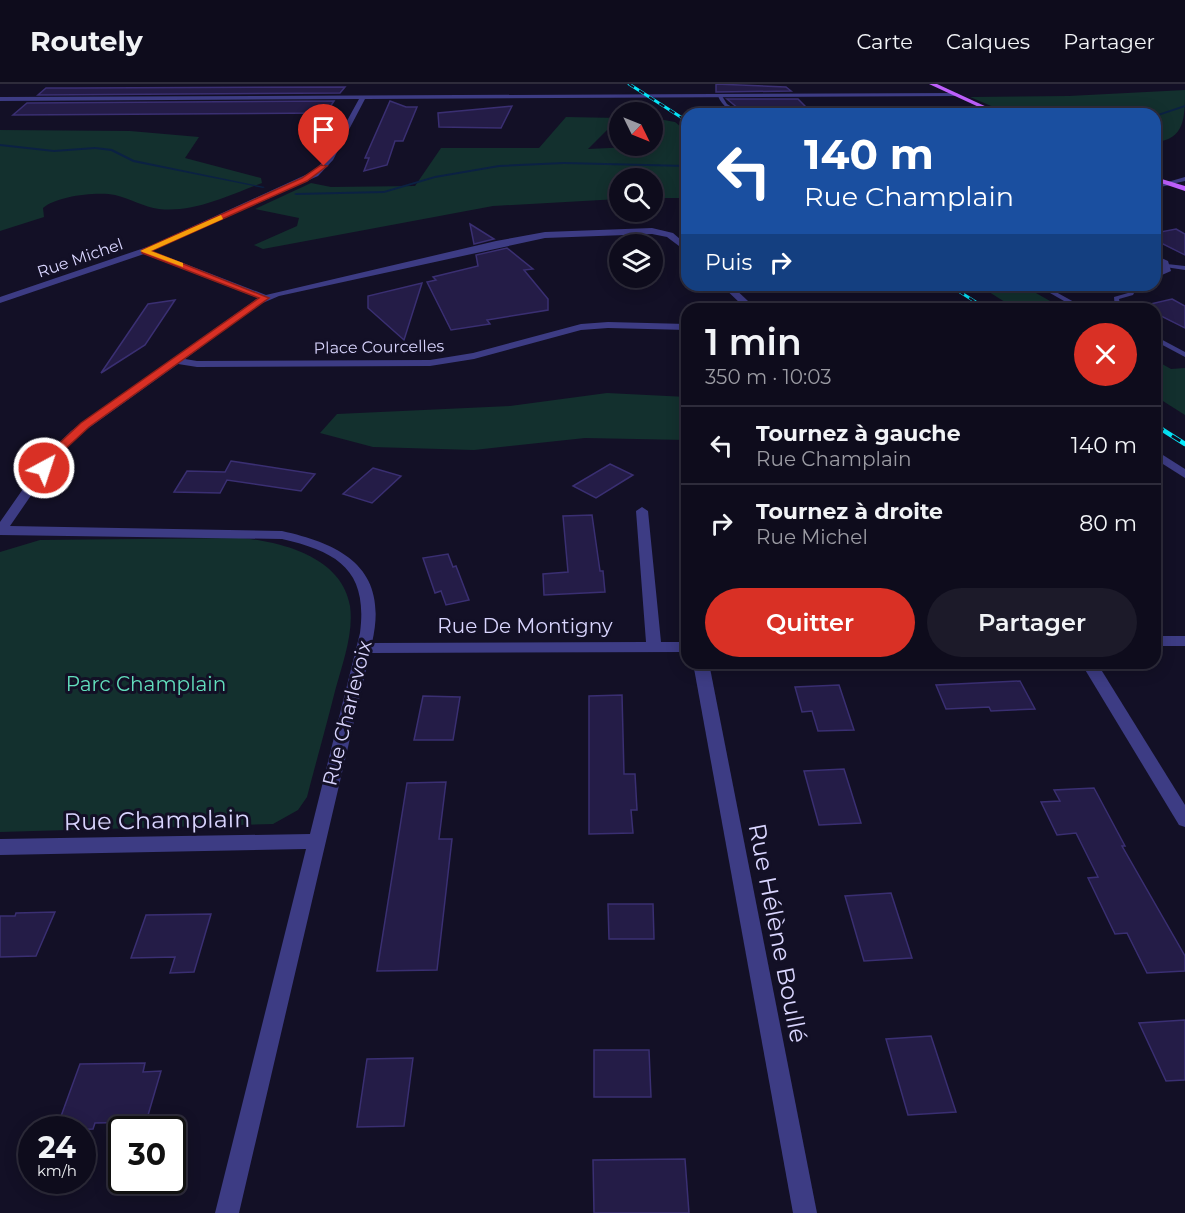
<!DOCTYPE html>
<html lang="fr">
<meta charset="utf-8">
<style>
:root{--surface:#0e0c1c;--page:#1c1a29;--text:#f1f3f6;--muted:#9b9ba3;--line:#2e2c3b;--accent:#d93025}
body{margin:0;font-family:Montserrat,sans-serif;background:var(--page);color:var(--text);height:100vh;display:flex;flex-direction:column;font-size:22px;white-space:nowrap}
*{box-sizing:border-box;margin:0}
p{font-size:20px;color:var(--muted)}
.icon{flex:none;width:33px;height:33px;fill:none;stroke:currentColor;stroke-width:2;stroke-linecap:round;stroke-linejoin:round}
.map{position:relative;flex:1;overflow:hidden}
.side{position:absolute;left:681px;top:219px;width:480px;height:366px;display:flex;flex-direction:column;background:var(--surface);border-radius:18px;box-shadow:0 3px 15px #0003,0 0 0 2px var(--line)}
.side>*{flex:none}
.hud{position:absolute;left:681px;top:24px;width:480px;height:183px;border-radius:18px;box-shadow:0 3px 15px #0003,0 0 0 2px var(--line);background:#1a4fa0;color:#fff;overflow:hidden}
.needle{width:39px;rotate:133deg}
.buttons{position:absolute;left:609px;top:18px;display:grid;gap:12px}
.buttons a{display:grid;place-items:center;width:54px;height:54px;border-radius:50%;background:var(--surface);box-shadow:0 3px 15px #0003,0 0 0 2px var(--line);font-size:30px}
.speed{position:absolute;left:18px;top:1032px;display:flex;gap:12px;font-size:30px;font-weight:700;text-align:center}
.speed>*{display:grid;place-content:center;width:78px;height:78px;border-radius:50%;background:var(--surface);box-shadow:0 3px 15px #0003,0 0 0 2px var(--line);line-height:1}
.speed small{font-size:15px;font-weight:400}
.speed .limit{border:3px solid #111;border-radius:9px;background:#fff;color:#111}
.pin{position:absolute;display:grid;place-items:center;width:51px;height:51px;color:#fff;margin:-62px -26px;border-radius:50% 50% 50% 0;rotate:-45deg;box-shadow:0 0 6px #0007}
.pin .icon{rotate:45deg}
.me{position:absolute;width:66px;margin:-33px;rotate:40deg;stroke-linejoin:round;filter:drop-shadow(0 0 4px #0008)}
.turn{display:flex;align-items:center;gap:21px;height:126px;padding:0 24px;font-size:27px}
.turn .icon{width:78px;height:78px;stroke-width:2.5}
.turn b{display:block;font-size:42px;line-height:51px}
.then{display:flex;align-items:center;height:57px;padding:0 24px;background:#0003;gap:12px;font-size:22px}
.round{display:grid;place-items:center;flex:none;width:63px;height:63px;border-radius:32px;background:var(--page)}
.summary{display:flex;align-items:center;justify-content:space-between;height:102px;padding:0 24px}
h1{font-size:36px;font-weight:600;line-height:45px}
.primary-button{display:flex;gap:12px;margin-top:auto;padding:12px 24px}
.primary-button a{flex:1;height:69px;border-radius:36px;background:var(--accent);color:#fff;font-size:24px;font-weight:600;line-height:69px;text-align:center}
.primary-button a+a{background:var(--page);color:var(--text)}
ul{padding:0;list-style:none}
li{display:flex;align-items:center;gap:18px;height:78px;padding:0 24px;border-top:2px solid var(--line)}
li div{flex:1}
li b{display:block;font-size:22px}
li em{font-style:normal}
header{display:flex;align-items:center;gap:36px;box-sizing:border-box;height:84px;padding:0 30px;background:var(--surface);border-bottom:2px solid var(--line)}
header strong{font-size:28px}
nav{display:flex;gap:33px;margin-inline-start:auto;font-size:21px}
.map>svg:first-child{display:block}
</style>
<header>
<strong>Routely</strong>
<nav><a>Carte</a><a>Calques</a><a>Partager</a></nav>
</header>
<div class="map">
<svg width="1185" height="1129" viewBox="0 0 1185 1129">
<rect width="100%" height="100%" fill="#131026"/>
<g fill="#13302e">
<path d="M1185,6C1185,33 1185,56 1155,58V30H1010L970,13L1069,12Z"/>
<polygon points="566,33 619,34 588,65 652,62 653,34 675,38 687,48 687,114 653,114 652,94 620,94 619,115 493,122 263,165 254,161 297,142 299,134 255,125 311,99 331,103 415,102 441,64 539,64"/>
<path d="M0,46L130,47L199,53L185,74L261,94L262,99C230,111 194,129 159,125C144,123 129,114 115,111C98,107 56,112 43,124L44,133L0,147Z"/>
<polygon points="978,201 1022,201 1064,225 1016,225"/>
<polygon points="1155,276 1171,285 1185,284 1185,331 1155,312"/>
<polygon points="607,309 687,313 687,356 585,354 474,366 373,363 320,349 337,330 510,322"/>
<path d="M241,454C282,458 342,473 350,522C354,549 342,581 335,607C326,643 316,678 307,713L298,726L273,740L0,748V468L40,456Z"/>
</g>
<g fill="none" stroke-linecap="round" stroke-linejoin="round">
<g fill="#0b2143" fill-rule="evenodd">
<polygon points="1185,21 1185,23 1155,33 1155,31"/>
<polygon points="0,60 54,66 95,63 112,65 134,76 265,103 263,104 133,78 111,67 95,65 54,68 0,62"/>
<polygon points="564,78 687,81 687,83 564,80 499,83 435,94 384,109 296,111 294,110 296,109 384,107 435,92 499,81"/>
</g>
</g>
<g fill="#241c47" stroke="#3a2f72" stroke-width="1.5">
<polygon points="716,0 786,3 791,7 716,8"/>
<polygon points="345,3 340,9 38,11 46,4 74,4"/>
<polygon points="727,15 798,15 813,30 745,30"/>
<polygon points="334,17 326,29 13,31 27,19"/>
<polygon points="390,17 406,23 417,23 403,57 395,57 387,81 364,87 369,74 365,74"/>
<polygon points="512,22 501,44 439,43 438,29"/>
<polygon points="470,140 494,155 474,160"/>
<polygon points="1176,145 1185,150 1185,171 1155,156 1155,149"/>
<polygon points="507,164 533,185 524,186 548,215 548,226 487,236 490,240 451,246 427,198 436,196 433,193 478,182 476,171"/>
<polygon points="422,199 404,256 368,224 368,212"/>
<polygon points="1172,215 1185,222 1185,244 1155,229 1155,225 1142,222"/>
<polygon points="175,216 145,261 101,289 148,220"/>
<polygon points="231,377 315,390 301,407 227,396 220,409 174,408 187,387 225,388"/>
<polygon points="610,380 633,391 596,414 573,402"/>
<polygon points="373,384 401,392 372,419 343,410"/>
<polygon points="592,431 600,487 603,487 605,508 544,511 543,490 568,488 563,432"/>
<polygon points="448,470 453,483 456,482 469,516 446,521 441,507 435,509 423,474"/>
<polygon points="1020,597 1035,625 991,627 989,623 946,625 936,601"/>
<polygon points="839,601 854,646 818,647 812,627 802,628 795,603"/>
<polygon points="622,611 624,690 635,690 637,726 631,726 633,749 589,750 589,612"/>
<polygon points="423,612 460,613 453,656 414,656"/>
<polygon points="844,685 861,739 819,741 804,687"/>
<polygon points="446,698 439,755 452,755 437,886 377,887 407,699"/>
<polygon points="1094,704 1125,762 1122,762 1185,872 1185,887 1147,889 1127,849 1115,850 1088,794 1098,793 1076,749 1057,751 1041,718 1060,717 1054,706"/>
<polygon points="891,809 912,874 864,877 845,812"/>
<polygon points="608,820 653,820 654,855 609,855"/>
<polygon points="55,828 36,872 0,873 0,832 15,832 16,829"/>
<polygon points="211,830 194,888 170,889 175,873 131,874 146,831"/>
<polygon points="1185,936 1185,996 1166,997 1139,939"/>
<polygon points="931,952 956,1028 908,1031 886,955"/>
<polygon points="594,966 649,966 651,1013 594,1013"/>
<polygon points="413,974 404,1042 357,1043 367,975"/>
<polygon points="145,979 143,988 161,987 146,1038 95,1039 93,1045 56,1046 80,980"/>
<polygon points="685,1075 689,1129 594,1129 593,1076"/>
</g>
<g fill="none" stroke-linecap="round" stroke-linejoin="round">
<g fill="#3d3c84" fill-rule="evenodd">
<path d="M718,12H722L727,20L743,30C732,30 722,22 718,12Z"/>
<polygon points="1185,93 1185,97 1167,101 1164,99"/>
<polygon points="1167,180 1185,182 1185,186 1165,183 1165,181"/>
<polygon points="1132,201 1138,201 1133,211 1119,215 1121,225 1115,225 1114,213 1128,209"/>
<polygon points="1045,202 1085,224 1086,225 1078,225 1043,205 1042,204"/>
<polygon points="1155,252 1185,268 1185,273 1155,257"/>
</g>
<g fill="#3d3c84" fill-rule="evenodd">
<path d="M957,9L959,12L365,15L333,76L318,92L152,167L266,211L496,157L545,148L652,144L673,149L687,161V168L667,153L652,150L545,154L279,212L258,221L185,275L197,277L430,276L473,269L581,240L608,238L687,240V246L608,244L581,246L474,275L430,282L197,283L178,280L79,351L54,378L10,442L282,447C345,461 389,486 372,559L646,558L636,427L642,423L648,427L661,558H687V568L370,569L239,1129H215L306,765L0,771V755L310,750L360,549C368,487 339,468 282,455L0,451V438L46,372L71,347L258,214L144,170L0,219V213L150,162L312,88L326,75L359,15L0,17V13Z"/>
<polygon points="1167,97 1170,101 1155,104 1155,100"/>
<polygon points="1155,171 1168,177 1171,187 1155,194 1155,188 1163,184 1155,177"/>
<polygon points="721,201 731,201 748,217 752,225 742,225 741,220"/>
<polygon points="1155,366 1185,385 1185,394 1155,375"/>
<rect x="1155" y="552" width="30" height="10"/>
<polygon points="693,579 709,579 817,1129 793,1129"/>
<polygon points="1081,579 1097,579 1185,721 1185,743 1179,741"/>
</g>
<g fill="#be5ffc" fill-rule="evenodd">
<polygon points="929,0 937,0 1002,30 994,30"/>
<polygon points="1155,93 1185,102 1185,107 1155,97"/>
</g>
<g stroke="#06e7fa" stroke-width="3">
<g id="rail-far1">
<polyline points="629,0 687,37"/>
<polyline points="949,201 982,222"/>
</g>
</g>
<g stroke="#06e7fa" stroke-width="4.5">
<g id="rail">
<polyline points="979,220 987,225"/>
<polyline points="1155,341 1185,360"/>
</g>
</g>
<use href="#rail-far1" stroke="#131026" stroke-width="2" stroke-dasharray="6" stroke-linecap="butt"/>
<use href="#rail" stroke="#131026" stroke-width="3" stroke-dasharray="10" stroke-linecap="butt"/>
</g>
<polygon fill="#d93025" stroke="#8d1f18" stroke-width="1.5" points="321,81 327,82 307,97 151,167 269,214 89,343 62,368 47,386 40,386 38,384 54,364 81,339 259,214 142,169 142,166 302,94"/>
<polygon fill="#f59e0b" points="221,131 223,135 151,167 183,179 183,183 140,167"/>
<g text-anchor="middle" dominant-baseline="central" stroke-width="6" stroke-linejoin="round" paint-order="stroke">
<g font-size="16" fill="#d9d5fe" stroke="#131026">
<text transform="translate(80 174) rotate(-19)">Rue Michel</text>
<text transform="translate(379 263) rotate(-1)">Place Courcelles</text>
</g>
<g font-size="20" fill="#d9d5fe" stroke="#131026">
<text x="525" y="542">Rue De Montigny</text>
<text transform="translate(347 629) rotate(-76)">Rue Charlevoix</text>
</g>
<g font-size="20" fill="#62debc" stroke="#131026">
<text x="146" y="600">Parc Champlain</text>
</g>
<g font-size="24" fill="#d9d5fe" stroke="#131026">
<text transform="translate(157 736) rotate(-1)">Rue Champlain</text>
<text transform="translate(778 849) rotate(79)">Rue Hélène Boullé</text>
</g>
</g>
</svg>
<div class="buttons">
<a><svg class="needle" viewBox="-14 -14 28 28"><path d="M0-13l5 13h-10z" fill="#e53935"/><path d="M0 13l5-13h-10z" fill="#9b9ba3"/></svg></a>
<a><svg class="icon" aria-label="search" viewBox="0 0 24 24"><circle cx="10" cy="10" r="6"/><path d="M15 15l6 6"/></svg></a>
<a><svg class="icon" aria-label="layers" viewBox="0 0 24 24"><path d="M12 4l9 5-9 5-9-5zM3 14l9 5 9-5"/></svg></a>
</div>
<div class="speed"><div>24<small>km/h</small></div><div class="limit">30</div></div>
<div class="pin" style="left:324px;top:82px;background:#d93025"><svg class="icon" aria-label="arrive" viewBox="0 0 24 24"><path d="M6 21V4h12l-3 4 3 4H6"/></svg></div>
<svg class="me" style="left:44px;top:384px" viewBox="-20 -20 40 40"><circle r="17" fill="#d93025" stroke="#fff" stroke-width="3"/><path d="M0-11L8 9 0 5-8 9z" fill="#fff"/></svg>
<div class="hud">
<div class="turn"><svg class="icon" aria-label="left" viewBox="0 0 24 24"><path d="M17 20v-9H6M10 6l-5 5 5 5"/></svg><div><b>140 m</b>Rue Champlain</div></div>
<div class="then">Puis<svg class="icon" aria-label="right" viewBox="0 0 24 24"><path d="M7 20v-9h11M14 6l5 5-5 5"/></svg></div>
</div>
<section class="side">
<div class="summary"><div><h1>1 min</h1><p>350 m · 10:03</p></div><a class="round" style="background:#d93025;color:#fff"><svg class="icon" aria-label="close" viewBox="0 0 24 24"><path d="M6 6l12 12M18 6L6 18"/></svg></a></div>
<ul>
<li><svg class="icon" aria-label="left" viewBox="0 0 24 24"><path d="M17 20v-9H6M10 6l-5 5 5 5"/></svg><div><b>Tournez à gauche</b><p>Rue Champlain</p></div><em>140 m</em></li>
<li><svg class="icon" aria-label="right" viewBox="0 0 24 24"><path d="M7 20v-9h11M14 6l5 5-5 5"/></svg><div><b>Tournez à droite</b><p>Rue Michel</p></div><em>80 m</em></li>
</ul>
<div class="primary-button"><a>Quitter</a><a>Partager</a></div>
</section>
</div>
